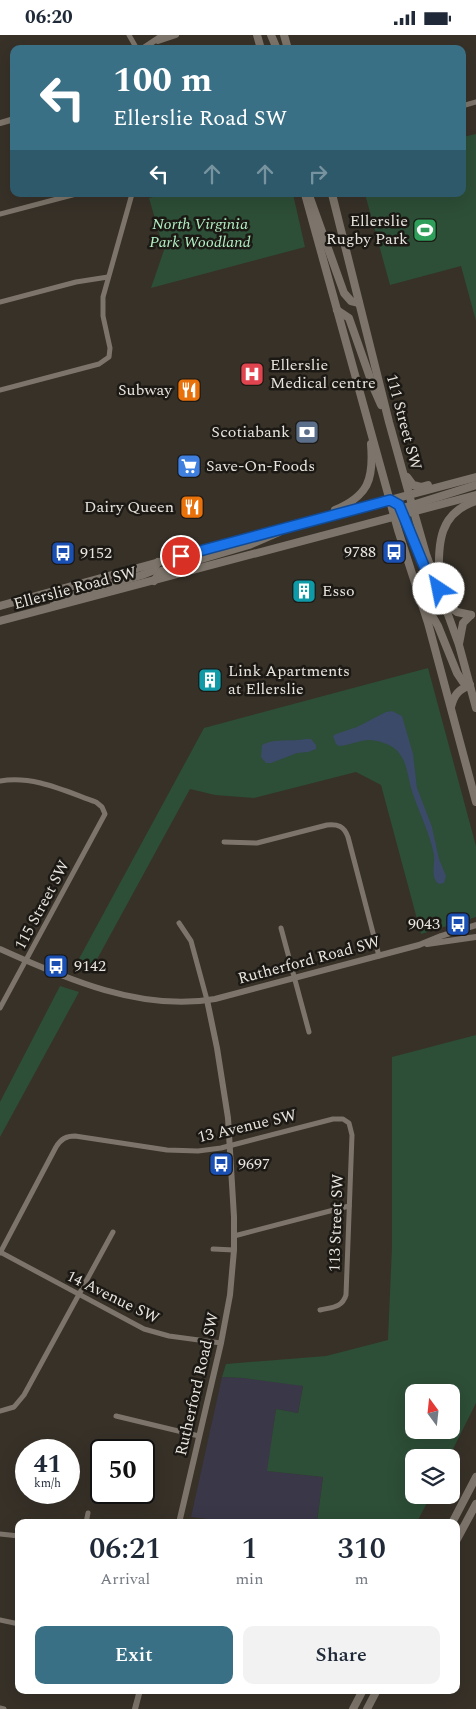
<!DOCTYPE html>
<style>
:root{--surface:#fff;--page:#f2f2f3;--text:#1f2937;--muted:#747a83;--accent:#3a7086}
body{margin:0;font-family:Spectral,serif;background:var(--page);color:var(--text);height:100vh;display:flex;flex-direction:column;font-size:19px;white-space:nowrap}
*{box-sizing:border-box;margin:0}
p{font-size:16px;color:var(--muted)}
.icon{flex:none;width:28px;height:28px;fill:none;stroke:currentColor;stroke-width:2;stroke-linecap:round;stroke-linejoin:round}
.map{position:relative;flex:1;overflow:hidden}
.details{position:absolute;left:15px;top:1484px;width:445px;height:175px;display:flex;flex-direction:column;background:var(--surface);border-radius:10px;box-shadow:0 5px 20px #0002}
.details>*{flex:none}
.top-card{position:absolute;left:10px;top:10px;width:456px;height:152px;border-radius:10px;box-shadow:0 5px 20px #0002;background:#3a7086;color:#fff;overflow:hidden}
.needle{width:32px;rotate:345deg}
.fabs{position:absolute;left:405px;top:1349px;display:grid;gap:10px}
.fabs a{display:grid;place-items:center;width:55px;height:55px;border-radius:10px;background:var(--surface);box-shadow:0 5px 20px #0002;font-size:25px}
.speed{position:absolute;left:15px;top:1404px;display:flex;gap:10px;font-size:25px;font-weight:700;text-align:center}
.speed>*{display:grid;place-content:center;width:65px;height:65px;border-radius:50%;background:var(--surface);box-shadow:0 5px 20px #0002;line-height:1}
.speed small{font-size:12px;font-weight:400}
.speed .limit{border:2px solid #111;border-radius:8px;background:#fff;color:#111}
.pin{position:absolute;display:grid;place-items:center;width:42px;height:42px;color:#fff;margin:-21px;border:2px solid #fff;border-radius:50%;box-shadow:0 1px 5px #0007}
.me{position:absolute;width:55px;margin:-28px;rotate:326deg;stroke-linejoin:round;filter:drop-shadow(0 0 4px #0008)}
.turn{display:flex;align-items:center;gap:18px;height:105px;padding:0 20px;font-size:22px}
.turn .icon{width:65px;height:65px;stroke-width:2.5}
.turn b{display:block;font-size:35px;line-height:42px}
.lanes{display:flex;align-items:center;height:48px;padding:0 20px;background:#0003;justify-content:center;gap:25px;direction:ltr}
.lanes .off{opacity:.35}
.eta{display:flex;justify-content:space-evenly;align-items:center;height:85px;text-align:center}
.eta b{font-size:30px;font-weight:600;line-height:35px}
.button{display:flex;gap:10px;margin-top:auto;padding:10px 20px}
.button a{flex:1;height:58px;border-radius:10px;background:var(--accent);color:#fff;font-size:20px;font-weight:600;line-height:58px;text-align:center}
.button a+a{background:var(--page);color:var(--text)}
.status{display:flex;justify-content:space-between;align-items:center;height:35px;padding:0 25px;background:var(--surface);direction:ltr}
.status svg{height:14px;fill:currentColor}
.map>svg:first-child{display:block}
</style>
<div class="status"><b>06:20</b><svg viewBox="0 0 49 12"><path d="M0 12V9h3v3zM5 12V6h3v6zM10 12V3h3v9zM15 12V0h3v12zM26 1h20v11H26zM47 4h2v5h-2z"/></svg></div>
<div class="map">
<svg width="476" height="1674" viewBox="0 0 476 1674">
<rect width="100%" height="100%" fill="#373128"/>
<polygon fill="#3a3748" points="222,1342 243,1343 303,1350 298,1378 276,1374 268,1436 323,1442 317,1487 243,1488 191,1482"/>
<g fill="#2d4e37" fill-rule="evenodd">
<polygon points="476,99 476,286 461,231 390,250 365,159 462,159 463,102"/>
<polygon points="165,159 293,159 305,212 151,253 164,215 149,163"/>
<polygon points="428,633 476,811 476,882 421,899 381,750 356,737 254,763 215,760 190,754 89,939 74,933 204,693"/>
<polygon points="60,951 79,957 0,1102 0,1067"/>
<path d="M476,1000V1368L449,1422H414V1460H431L417,1487H317L323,1442L267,1436L276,1374L298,1378L303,1351L243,1343L222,1342L226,1329L326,1321L388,1305L392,1211V1022ZM414,1358H451V1395H414Z"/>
</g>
<g fill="#3b4a69">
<path d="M392,676L402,681L413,719L417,753L432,792L439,824L446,841L444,848L439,849C430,843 435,830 434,820C430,799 421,782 414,762C405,739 410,715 381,707C377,706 374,705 370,705C359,705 350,710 339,711L336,709L333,701L336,699L357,692L386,677Z"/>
<path d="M306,704H311L316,710V714L308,717L297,718L271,728H266L261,722L262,710C274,703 292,707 306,704Z"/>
</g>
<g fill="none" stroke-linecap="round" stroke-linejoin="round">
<g stroke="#7d756b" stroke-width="5">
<polyline points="129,0 137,14"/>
<polyline points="462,71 476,67"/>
<polyline points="0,179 76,159"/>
<polyline points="0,267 76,247 108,242"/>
<polyline points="0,355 99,329 109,322 110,313 103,281 103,262 132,159"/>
<path d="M0,746C33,740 65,756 96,767L102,772L105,779L0,973"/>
<path d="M224,807L257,808L327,790C338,789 344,791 348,802L379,921"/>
<polyline points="179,888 191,906 207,965"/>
<polyline points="281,893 309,997"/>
<polyline points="234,1201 349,1171"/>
<polyline points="213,1214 234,1215"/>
<polyline points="0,1217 144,1294 169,1301 221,1308"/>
<path d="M0,1218L56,1112C61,1104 66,1101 75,1101L167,1115L198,1116L221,1113L333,1084H343L349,1088L352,1100L346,1260C342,1273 332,1272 320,1275"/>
<polyline points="0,1376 14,1372 24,1360 113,1197"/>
<polyline points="116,1381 199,1401"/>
<polyline points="86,1488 88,1478"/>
<polyline points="0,1499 19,1501"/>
<polyline points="0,1585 19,1589"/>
<polyline points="0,1673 4,1674"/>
</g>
<g stroke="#7d756b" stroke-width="6">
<polyline points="158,6 176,0"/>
<polyline points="142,14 163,0"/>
<polyline points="0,88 14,84"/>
<polyline points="427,909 476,902"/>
<path d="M0,914C66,944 142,977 215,964L419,910L441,901L476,890"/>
<polyline points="179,1488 221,1308 230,1260 234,1215 234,1182 228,1083 217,1013 207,965"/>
<polyline points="135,1674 140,1655"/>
</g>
<g stroke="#7d756b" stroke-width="8">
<polyline points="257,0 261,14"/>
<polyline points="271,0 277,14"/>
<polyline points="284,0 288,14"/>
<polyline points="305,159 398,495 428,588 476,767"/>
<polyline points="332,159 389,387 414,477 426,519 459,610 476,673"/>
<polyline points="310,163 344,258 351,266 359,268"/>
<polyline points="337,275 349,283 374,354 381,370"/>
<polyline points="407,442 413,450 421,452 428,450"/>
<polyline points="390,465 396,468 402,475 424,531 431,542"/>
<path d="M335,475C368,461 374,445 371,409"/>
<polyline points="399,478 406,472 476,450"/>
<polyline points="154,546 161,536 249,510 279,497"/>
<path d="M439,549C439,514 435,479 476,466"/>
<polyline points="423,565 438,591 457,638 463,647 470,650"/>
<polyline points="445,568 457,577 471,580"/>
<polyline points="54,569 78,559 142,540 152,536 158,527"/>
<polyline points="0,571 232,507 476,442"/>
<polyline points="0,586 476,460"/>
<polyline points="459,609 463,588 471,580"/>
<path d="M451,672C454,660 458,655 470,650"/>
<polyline points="452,1488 476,1442"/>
<polyline points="456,1506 476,1469"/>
<polyline points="353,1674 363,1655"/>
<polyline points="367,1674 377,1655"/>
</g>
</g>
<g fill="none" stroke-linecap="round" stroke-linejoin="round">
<g stroke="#114b97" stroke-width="12">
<polyline id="route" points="181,521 390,465 399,470 424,531 439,554"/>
</g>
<use href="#route" stroke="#1a73e8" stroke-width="9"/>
</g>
<defs>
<g id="stadium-square" transform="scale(1.25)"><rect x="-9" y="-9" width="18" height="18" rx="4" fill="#2e9e5b" stroke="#1c1915"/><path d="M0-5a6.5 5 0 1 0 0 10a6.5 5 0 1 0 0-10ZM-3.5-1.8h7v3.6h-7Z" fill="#fff"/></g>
<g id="hospital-square" transform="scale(1.25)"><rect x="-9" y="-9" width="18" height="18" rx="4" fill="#e0444e" stroke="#1c1915"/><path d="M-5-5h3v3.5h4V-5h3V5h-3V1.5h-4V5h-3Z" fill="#fff"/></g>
<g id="restaurant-square" transform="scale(1.25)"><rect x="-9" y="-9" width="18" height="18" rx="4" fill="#e8710a" stroke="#1c1915"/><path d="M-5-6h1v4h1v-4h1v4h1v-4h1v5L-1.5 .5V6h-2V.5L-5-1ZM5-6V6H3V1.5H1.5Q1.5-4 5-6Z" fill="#fff"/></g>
<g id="bank-square" transform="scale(1.25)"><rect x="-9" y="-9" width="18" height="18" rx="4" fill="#5c6f8a" stroke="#1c1915"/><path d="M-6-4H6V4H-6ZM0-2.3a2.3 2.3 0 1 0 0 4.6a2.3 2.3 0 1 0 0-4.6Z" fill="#fff"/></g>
<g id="supermarket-square" transform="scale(1.25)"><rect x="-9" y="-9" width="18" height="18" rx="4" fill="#3f7fe0" stroke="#1c1915"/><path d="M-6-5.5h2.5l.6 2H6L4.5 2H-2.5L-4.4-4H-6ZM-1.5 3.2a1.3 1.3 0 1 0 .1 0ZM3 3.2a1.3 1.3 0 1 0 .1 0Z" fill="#fff"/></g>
<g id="bus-square" transform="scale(1.25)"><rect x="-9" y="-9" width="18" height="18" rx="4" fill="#1a4fb4" stroke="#1c1915"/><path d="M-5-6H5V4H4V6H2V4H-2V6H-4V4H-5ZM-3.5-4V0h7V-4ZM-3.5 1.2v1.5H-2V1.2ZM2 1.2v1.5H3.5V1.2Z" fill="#fff"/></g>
<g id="building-square" transform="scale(1.25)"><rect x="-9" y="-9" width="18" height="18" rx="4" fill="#0f9aa8" stroke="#1c1915"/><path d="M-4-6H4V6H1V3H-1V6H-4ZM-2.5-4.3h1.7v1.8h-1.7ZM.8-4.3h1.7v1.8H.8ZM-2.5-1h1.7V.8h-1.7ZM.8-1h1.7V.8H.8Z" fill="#fff"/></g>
</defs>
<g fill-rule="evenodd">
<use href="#stadium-square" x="425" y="195"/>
<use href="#hospital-square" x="252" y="339"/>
<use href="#restaurant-square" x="189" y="355"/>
<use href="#bank-square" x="307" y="397"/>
<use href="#supermarket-square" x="189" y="431"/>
<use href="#restaurant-square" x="192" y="472"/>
<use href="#bus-square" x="394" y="517"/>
<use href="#bus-square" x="63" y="518"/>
<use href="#building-square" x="304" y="556"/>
<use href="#building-square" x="210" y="645"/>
<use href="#bus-square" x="458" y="889"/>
<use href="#bus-square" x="56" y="931"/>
<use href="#bus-square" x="221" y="1129"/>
</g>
<g text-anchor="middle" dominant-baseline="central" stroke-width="5" stroke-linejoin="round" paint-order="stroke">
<g font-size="16" fill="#e8e4de" stroke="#1c1915" text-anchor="start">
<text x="408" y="186" text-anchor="end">Ellerslie<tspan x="408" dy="18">Rugby Park</tspan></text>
<text x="270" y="330">Ellerslie<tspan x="270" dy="18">Medical centre</tspan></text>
<text x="172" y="355" text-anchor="end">Subway</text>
<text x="290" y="397" text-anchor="end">Scotiabank</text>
<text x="206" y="431">Save-On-Foods</text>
<text x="174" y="472" text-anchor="end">Dairy Queen</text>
<text x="376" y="517" text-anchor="end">9788</text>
<text x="80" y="518">9152</text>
<text x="322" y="556">Esso</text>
<text x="228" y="636">Link Apartments<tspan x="228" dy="18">at Ellerslie</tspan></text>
<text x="440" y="889" text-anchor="end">9043</text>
<text x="74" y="931">9142</text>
<text x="238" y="1129">9697</text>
</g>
<g font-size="16" font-style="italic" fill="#b1efc3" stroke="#1c1915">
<text x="200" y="189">North Virginia<tspan x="200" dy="18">Park Woodland</tspan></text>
</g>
<g font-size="16" fill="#e8e4de" stroke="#1c1915">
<text transform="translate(404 387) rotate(75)">111 Street SW</text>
<text transform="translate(75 553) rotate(-15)">Ellerslie Road SW</text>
<text transform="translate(42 870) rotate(-62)">115 Street SW</text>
<text transform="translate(309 925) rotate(-15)">Rutherford Road SW</text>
<text transform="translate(247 1091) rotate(-13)">13 Avenue SW</text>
<text transform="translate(336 1188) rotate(-88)">113 Street SW</text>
<text transform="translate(113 1262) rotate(26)">14 Avenue SW</text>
<text transform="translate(197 1349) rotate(-77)">Rutherford Road SW</text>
</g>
</g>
</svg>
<div class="fabs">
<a><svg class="needle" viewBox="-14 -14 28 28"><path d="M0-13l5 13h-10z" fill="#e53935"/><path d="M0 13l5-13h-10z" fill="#747a83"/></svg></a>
<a><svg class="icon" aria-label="layers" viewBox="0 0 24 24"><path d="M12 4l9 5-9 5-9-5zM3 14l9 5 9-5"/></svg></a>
</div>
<div class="speed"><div>41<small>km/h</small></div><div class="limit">50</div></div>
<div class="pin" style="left:181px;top:521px;background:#d93025"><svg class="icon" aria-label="arrive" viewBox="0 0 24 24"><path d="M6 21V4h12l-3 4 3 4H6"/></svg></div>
<svg class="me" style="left:439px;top:554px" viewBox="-20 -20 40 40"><circle r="19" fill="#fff"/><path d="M0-13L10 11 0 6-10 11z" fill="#1a73e8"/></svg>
<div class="top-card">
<div class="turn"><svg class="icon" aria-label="left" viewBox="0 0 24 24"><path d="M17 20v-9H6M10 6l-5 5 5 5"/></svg><div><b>100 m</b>Ellerslie Road SW</div></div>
<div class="lanes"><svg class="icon" aria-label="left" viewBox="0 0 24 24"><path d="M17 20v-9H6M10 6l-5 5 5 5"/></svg><svg class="icon off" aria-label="ahead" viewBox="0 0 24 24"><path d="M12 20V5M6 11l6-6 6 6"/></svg><svg class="icon off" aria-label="ahead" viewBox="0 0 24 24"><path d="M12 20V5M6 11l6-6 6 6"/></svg><svg class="icon off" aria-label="right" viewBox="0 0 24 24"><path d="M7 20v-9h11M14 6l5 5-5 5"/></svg></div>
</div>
<section class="details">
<div class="eta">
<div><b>06:21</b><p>Arrival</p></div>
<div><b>1</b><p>min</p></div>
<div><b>310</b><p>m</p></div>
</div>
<div class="button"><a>Exit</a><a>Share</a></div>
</section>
</div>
